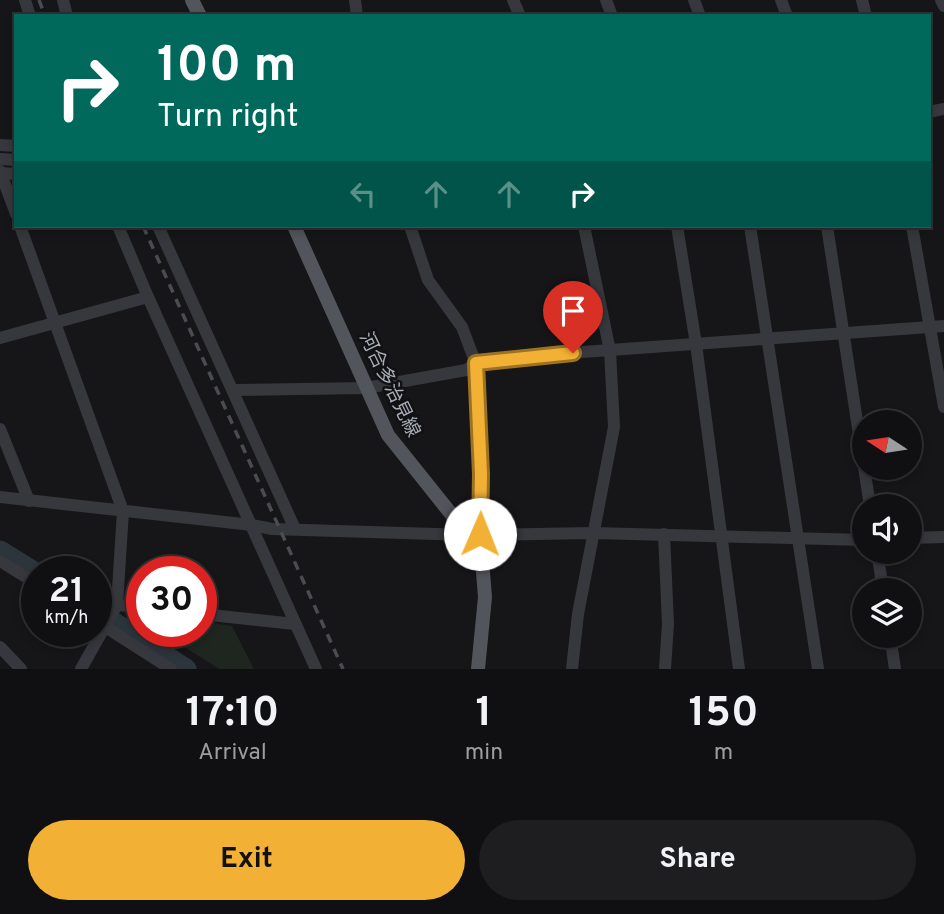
<!DOCTYPE html>
<meta charset="utf-8">
<style>
:root{--surface:#101012;--page:#1e1e20;--text:#f1f3f6;--muted:#9c9d9f;--line:#303032;--accent:#f2b134}
body{margin:0;font-family:Overpass,"Noto Sans JP",sans-serif;background:var(--page);color:var(--text);height:100vh;display:flex;flex-direction:column;font-size:26px;white-space:nowrap}
*{box-sizing:border-box;margin:0}
p{font-size:23px;color:var(--muted)}
.icon{flex:none;width:38px;height:38px;fill:none;stroke:currentColor;stroke-width:2;stroke-linecap:round;stroke-linejoin:round}
.map{position:relative;height:669px;overflow:hidden}
.side{display:flex;flex-direction:column;background:var(--surface);flex:1}
.side>*{flex:none}
.top-card{position:absolute;left:14px;top:14px;width:917px;height:214px;border-radius:0px;box-shadow:0 4px 10px #0003,0 0 0 2px var(--line);background:#00695c;color:#fff;overflow:hidden}
.needle{width:46px;rotate:282deg}
.controls{position:absolute;left:852px;top:410px;display:grid;gap:14px}
.controls a{display:grid;place-items:center;width:70px;height:70px;border-radius:50%;background:var(--surface);box-shadow:0 4px 10px #0003,0 0 0 2px var(--line);font-size:35px}
.speed{position:absolute;left:21px;top:556px;display:flex;gap:14px;font-size:35px;font-weight:700;text-align:center}
.speed>*{display:grid;place-content:center;width:91px;height:91px;border-radius:50%;background:var(--surface);box-shadow:0 4px 10px #0003,0 0 0 2px var(--line);line-height:1}
.speed small{font-size:18px;font-weight:400}
.speed .limit{border:10px solid #d22;background:#fff;color:#111}
.pin{position:absolute;display:grid;place-items:center;width:60px;height:60px;color:#fff;margin:-72px -30px;border-radius:50% 50% 50% 0;rotate:-45deg;box-shadow:0 0 7px #0007}
.pin .icon{rotate:45deg}
.me{position:absolute;width:77px;margin:-38px;rotate:1deg;stroke-linejoin:round;filter:drop-shadow(0 0 5px #0008)}
.turn{display:flex;align-items:center;gap:24px;height:147px;padding:0 28px;font-size:32px}
.turn .icon{width:91px;height:91px;stroke-width:2.5}
.turn b{display:block;font-size:49px;line-height:60px}
.lanes{display:flex;align-items:center;height:66px;padding:0 28px;background:#0003;justify-content:center;gap:35px;direction:ltr}
.lanes .off{opacity:.35}
.eta{display:flex;justify-content:space-evenly;align-items:center;height:119px;text-align:center}
.eta b{font-size:42px;font-weight:700;line-height:49px}
.primary-button{display:flex;gap:14px;margin-top:auto;padding:14px 28px}
.primary-button a{flex:1;height:80px;border-radius:42px;background:var(--accent);color:#111;font-size:28px;font-weight:700;line-height:80px;text-align:center}
.primary-button a+a{background:var(--page);color:var(--text)}
.map>svg:first-child{display:block}
</style>
<div class="map">
<svg width="944" height="669" viewBox="0 0 944 669">
<rect width="100%" height="100%" fill="#161618"/>
<polygon fill="#1e261f" points="201,621 232,626 254,669 219,669 161,632 201,632"/>
<g fill="none" stroke-linecap="round" stroke-linejoin="round">
<g stroke="#2c353c" stroke-width="21">
<polyline points="0,551 37,574"/>
<polyline points="96,611 186,669"/>
</g>
<g stroke="#37383d" stroke-width="12">
<polyline points="25,0 30,16"/>
<polyline points="63,0 67,16"/>
<polyline points="355,0 357,16"/>
<polyline points="513,0 520,16"/>
<polyline points="606,0 612,16"/>
<polyline points="694,0 700,16"/>
<polyline points="781,0 787,16"/>
<polyline points="862,0 866,16"/>
<polyline points="941,0 944,6"/>
<polyline points="929,112 944,109"/>
<polyline points="0,145 16,146"/>
<polyline points="0,159 16,160"/>
<polyline points="0,171 16,214"/>
<polyline points="0,173 16,174"/>
<polyline points="20,226 123,511 117,605 81,669"/>
<polyline points="118,226 148,297 316,669"/>
<polyline points="158,226 295,529"/>
<polyline points="410,226 428,280 462,327 476,364 481,474 479,541"/>
<polyline points="677,226 696,344 739,669"/>
<polyline points="750,226 818,669"/>
<polyline points="827,226 870,506"/>
<polyline points="912,226 944,407"/>
<polyline points="0,338 148,297"/>
<polyline points="233,390 366,388 466,370 476,364 554,354 944,326"/>
<polyline points="0,429 29,501"/>
<polyline points="0,497 252,525 272,529 468,535"/>
<polyline points="664,534 668,624 665,669"/>
<polyline points="480,535 593,533 864,540"/>
<polyline points="910,538 944,537"/>
<polyline points="877,551 883,590"/>
<polyline points="0,561 37,584"/>
<polyline points="117,605 142,607"/>
<polyline points="201,614 295,624"/>
<polyline points="96,621 171,669"/>
<polyline points="890,635 895,669"/>
<polyline points="0,647 21,669"/>
<polyline points="572,669 578,614 614,427 610,351 584,226"/>
</g>
<g stroke="#53555c" stroke-width="14">
<polyline points="192,0 200,16"/>
<polyline points="294,226 388,435 468,535 482,560 485,597 478,669"/>
</g>
<g stroke="#4a4c52" stroke-width="3.5" stroke-dasharray="9 7" stroke-linecap="butt">
<polyline points="39,0 45,16"/>
<polyline points="143,226 343,669"/>
</g>
</g>
<g fill="none" stroke-linecap="round" stroke-linejoin="round">
<g stroke="#9d7322" stroke-width="18">
<polyline id="route" points="480,534 481,474 476,363 573,353"/>
</g>
<use href="#route" stroke="#f2b134" stroke-width="12"/>
</g>
<g text-anchor="middle" dominant-baseline="central" stroke-width="5" stroke-linejoin="round" paint-order="stroke">
<g font-size="19" fill="#a8adb8" stroke="#111113">
<text transform="translate(389 385) rotate(64)">河合多治見線</text>
</g>
</g>
</svg>
<div class="controls">
<a><svg class="needle" viewBox="-14 -14 28 28"><path d="M0-13l5 13h-10z" fill="#e53935"/><path d="M0 13l5-13h-10z" fill="#9c9d9f"/></svg></a>
<a><svg class="icon" aria-label="sound" viewBox="0 0 24 24"><path d="M4 9h4l5-4v14l-5-4H4zM17 9q2 3 0 6"/></svg></a>
<a><svg class="icon" aria-label="layers" viewBox="0 0 24 24"><path d="M12 4l9 5-9 5-9-5zM3 14l9 5 9-5"/></svg></a>
</div>
<div class="speed"><div>21<small>km/h</small></div><div class="limit">30</div></div>
<div class="pin" style="left:573px;top:353px;background:#d93025"><svg class="icon" aria-label="arrive" viewBox="0 0 24 24"><path d="M6 21V4h12l-3 4 3 4H6"/></svg></div>
<svg class="me" style="left:480px;top:534px" viewBox="-20 -20 40 40"><circle r="19" fill="#fff"/><path d="M0-13L10 11 0 6-10 11z" fill="#f2b134"/></svg>
<div class="top-card">
<div class="turn"><svg class="icon" aria-label="right" viewBox="0 0 24 24"><path d="M7 20v-9h11M14 6l5 5-5 5"/></svg><div><b>100 m</b>Turn right</div></div>
<div class="lanes"><svg class="icon off" aria-label="left" viewBox="0 0 24 24"><path d="M17 20v-9H6M10 6l-5 5 5 5"/></svg><svg class="icon off" aria-label="ahead" viewBox="0 0 24 24"><path d="M12 20V5M6 11l6-6 6 6"/></svg><svg class="icon off" aria-label="ahead" viewBox="0 0 24 24"><path d="M12 20V5M6 11l6-6 6 6"/></svg><svg class="icon" aria-label="right" viewBox="0 0 24 24"><path d="M7 20v-9h11M14 6l5 5-5 5"/></svg></div>
</div>
</div>
<section class="side">
<div class="eta">
<div><b>17:10</b><p>Arrival</p></div>
<div><b>1</b><p>min</p></div>
<div><b>150</b><p>m</p></div>
</div>
<div class="primary-button"><a>Exit</a><a>Share</a></div>
</section>
